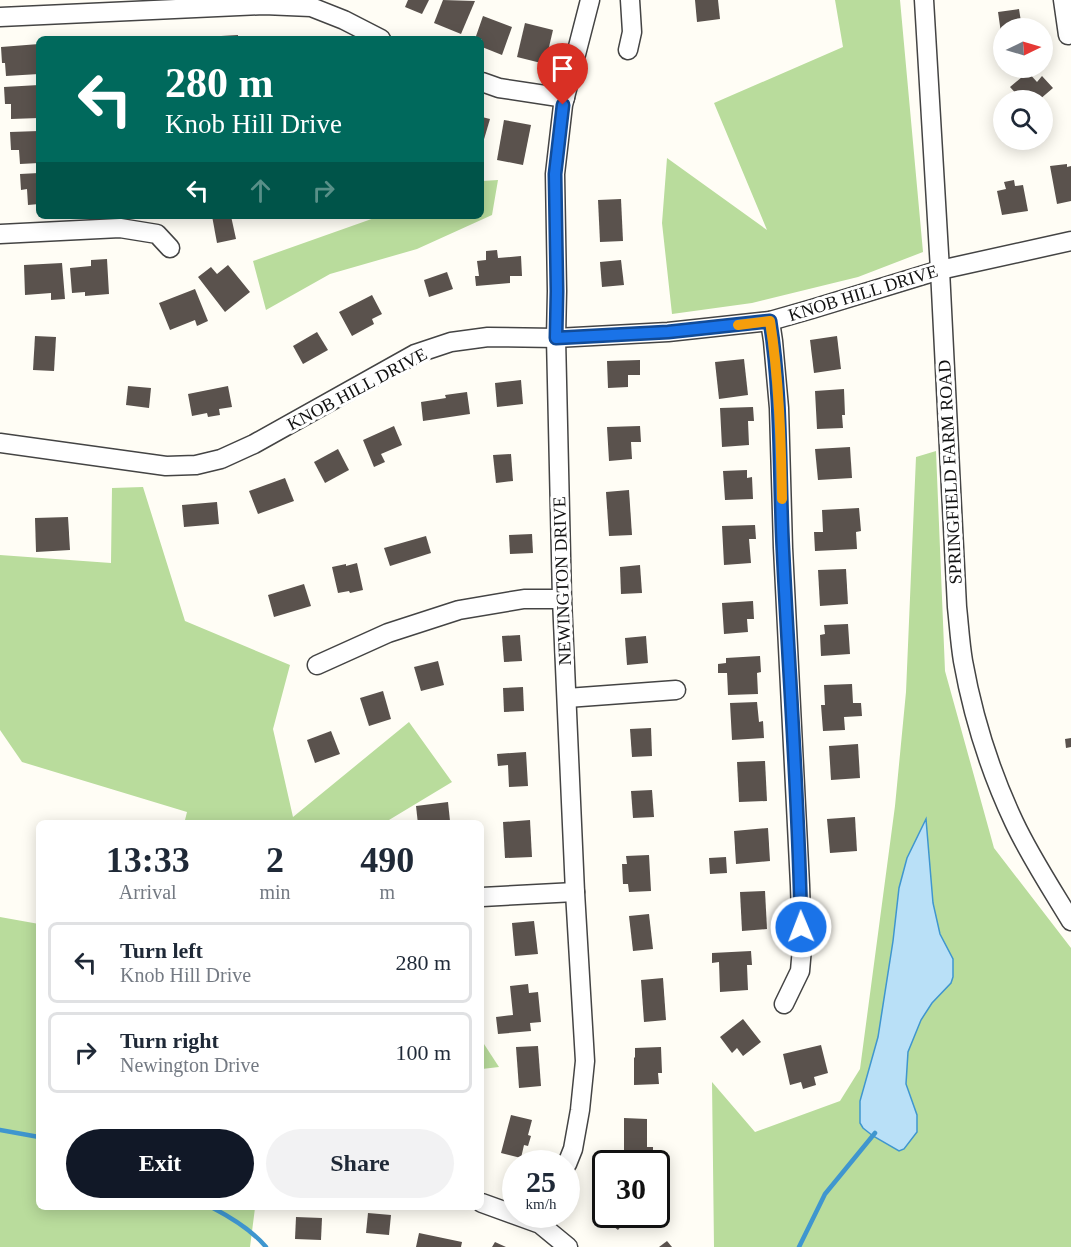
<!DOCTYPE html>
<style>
:root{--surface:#fff;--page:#f2f2f3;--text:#1f2937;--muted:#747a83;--line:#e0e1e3;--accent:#111827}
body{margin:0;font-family:"Times New Roman",serif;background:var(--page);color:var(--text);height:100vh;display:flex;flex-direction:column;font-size:22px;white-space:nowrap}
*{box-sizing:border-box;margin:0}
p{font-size:20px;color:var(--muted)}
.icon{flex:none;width:33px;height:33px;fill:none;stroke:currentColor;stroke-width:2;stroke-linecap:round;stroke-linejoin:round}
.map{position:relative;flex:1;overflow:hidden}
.side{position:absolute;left:36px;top:820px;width:448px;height:390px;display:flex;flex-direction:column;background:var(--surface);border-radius:9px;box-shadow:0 3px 15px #0003}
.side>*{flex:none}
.hud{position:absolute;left:36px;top:36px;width:448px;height:183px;border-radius:9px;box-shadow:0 3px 15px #0003;background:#00695c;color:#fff;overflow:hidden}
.needle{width:39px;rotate:85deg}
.tools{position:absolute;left:993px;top:18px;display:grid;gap:12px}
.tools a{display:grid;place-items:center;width:60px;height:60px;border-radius:50%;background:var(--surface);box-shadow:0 3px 15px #0003;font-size:30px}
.speed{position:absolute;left:502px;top:1150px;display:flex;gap:12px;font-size:30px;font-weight:700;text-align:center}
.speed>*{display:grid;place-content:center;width:78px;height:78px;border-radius:50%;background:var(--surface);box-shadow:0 3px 15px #0003;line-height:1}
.speed small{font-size:15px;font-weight:400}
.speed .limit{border:3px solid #111;border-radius:9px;background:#fff;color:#111}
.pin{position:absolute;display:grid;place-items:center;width:51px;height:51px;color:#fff;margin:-62px -26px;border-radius:50% 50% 50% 0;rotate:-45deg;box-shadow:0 0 6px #0007}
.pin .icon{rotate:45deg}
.me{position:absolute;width:66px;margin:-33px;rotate:359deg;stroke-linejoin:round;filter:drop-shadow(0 0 4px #0008)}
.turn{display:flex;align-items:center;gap:21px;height:126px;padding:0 30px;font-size:27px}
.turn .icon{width:78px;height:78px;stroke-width:2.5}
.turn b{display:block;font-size:42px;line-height:51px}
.lanes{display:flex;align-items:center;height:57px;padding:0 30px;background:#0003;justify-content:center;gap:30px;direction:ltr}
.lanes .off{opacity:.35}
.eta{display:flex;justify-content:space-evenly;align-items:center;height:102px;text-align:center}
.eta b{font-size:36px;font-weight:600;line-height:42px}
.cta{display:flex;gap:12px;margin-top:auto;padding:12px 30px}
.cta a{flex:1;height:69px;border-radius:36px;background:var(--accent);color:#fff;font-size:24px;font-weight:600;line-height:69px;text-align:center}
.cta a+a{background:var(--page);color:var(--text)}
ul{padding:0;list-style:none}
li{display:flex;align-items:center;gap:18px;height:81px;margin:0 12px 9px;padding:0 18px;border:3px solid var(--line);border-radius:9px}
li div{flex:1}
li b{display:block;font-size:22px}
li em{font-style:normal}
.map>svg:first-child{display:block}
</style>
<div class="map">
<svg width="1071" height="1247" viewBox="0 0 1071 1247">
<rect width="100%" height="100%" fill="#fffdf5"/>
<g fill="#b9dc9c">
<polygon points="835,0 900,0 923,252 858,277 752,303 672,314 662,223 667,158 767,230 714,103 843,47"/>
<polygon points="498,180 492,215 417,249 330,274 266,310 253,261 380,216 482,216 482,181"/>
<polygon points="936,451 945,671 994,848 1071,948 1071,1247 714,1247 712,1082 755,1132 840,1101 860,1069 895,806 906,692 916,457"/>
<polygon points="143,487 185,621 290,665 273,729 293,817 409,722 452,782 384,823 184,824 187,812 22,762 0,730 0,555 111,563 112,488"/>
<polygon points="0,917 39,924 39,1208 255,1208 250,1247 0,1247"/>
<polygon points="482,1043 484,1044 499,1067 482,1069"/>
</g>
<polygon fill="#b9e0f7" stroke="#3f96cf" stroke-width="1.5" points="926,819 933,903 940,934 953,959 953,977 951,983 932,1003 921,1020 908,1052 906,1084 917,1115 917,1132 904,1149 899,1151 873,1136 863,1128 860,1123 860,1101 878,1037 893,941 899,888 907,858"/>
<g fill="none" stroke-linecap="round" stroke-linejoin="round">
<g stroke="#3f96cf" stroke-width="4.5">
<polyline points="0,1130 39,1137"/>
<path d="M213,1208C232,1218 252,1230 266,1247"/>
<polyline points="799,1247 825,1194 875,1133"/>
</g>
</g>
<g fill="#5a524d">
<polygon points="408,0 429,0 422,14 405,7"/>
<polygon points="443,0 475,1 461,34 434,23"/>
<polygon points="695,0 718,0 720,19 697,22"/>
<polygon points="1019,9 1022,28 1004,28 1004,40 1002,40 998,12"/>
<polygon points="483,16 512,27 502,55 482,47 482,39 475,39"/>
<polygon points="525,23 553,30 545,64 517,57"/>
<polygon points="238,35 238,39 221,39 221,36"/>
<polygon points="39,44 39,74 6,76 5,63 2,63 1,47"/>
<polygon points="1028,72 1037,82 1042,76 1053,88 1039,100 1022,100 1010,87"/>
<polygon points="39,85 39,118 11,119 11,104 5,104 4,87"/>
<polygon points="482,117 490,119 482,146"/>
<polygon points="504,120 531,125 523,165 497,160"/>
<polygon points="39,131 39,163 20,164 19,150 11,150 10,132"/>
<polygon points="1067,164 1067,167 1071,166 1071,201 1057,204 1050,166"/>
<polygon points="39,173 39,204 28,205 27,189 21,190 20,174"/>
<polygon points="1014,180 1015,186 1023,185 1028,211 1002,215 997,191 1006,189 1004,182"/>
<polygon points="621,199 623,241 600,242 598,200"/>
<polygon points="212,216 231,216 236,239 217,243"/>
<polygon points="497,250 498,258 521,256 522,276 510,276 510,283 476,286 475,276 479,276 477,261 486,260 486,251"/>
<polygon points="107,259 109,294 85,296 85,292 72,293 70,268 91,266 91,260"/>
<polygon points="621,260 624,285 602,287 600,262"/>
<polygon points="62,263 65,299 51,300 51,293 25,295 24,265"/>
<polygon points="228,265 250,292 225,312 198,277 211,267 217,274"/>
<polygon points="447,272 453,289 429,297 424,280"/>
<polygon points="195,289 208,321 197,326 195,320 170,330 159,303"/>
<polygon points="372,295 382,314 372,319 374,324 352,336 339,312"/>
<polygon points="317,332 328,350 303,364 293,346"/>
<polygon points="35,336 56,337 54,371 33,370"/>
<polygon points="837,336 841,369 814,373 810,340"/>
<polygon points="744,359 748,395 719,399 715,362"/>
<polygon points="640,360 640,375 628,375 628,387 608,388 607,361"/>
<polygon points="521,380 523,404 497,407 495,383"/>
<polygon points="128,386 151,388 149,408 126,405"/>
<polygon points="228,386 232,407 219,409 220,415 208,417 207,413 192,416 188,394"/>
<polygon points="844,389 845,415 842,415 843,428 817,429 815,391"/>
<polygon points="467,392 470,414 423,421 421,402 446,398 445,395"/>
<polygon points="753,407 754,421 748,421 749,445 722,447 720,408"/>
<polygon points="394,426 402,445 381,454 385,462 374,467 363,440"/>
<polygon points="640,426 641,442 631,442 632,459 609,461 607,427"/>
<polygon points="850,447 852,478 818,480 815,449"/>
<polygon points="338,449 349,470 325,483 314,462"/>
<polygon points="511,454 513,481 496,483 493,455"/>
<polygon points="747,470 747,478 752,477 753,499 725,500 723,471"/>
<polygon points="285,478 294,501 258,514 249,491"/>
<polygon points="629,490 632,535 609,536 606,492"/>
<polygon points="217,502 219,524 184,527 182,505"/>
<polygon points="859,508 861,531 856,532 857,549 815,551 814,532 823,532 822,510"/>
<polygon points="68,517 70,550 36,552 35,518"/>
<polygon points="755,525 756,539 749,539 751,563 724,565 722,526"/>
<polygon points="532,534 533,553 510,554 509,535"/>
<polygon points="426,536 431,553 390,566 384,548"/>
<polygon points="357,563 363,590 350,593 349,591 338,593 332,567 346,564 346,566"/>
<polygon points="640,565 642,593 621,594 620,567"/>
<polygon points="846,569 848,604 820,606 818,570"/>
<polygon points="304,584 311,606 274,617 268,595"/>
<polygon points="753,601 754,619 747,619 748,632 724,634 722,603"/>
<polygon points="848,624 850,654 821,656 820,635 825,634 824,625"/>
<polygon points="520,635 522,661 504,662 502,636"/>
<polygon points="646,636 648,663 627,665 625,638"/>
<polygon points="760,656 761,672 757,673 758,694 728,695 727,673 718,673 718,664 726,663 726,658"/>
<polygon points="438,661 444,685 421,691 414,667"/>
<polygon points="852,684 853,703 861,703 862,716 844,717 845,730 823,731 821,705 825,705 824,685"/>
<polygon points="523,687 524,711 504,712 503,688"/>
<polygon points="383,691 391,719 369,726 360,698"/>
<polygon points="757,702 759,722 763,721 764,738 732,740 730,703"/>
<polygon points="651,728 652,756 632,757 630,729"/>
<polygon points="331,731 340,754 315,763 307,740"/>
<polygon points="1071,738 1071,747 1066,748 1065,739"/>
<polygon points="858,744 860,778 831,780 829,746"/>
<polygon points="526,752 528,786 509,787 508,765 498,766 497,754"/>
<polygon points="765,761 767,801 739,802 737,762"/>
<polygon points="652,790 654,817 633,818 631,791"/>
<polygon points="448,802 450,821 418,824 416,806"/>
<polygon points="855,817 857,851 830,853 827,819"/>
<polygon points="530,820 532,857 505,858 503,822"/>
<polygon points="768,828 770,861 736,864 734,831"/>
<polygon points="649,855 651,891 629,892 628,884 623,884 622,864 627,864 626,856"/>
<polygon points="726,857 727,873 710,874 709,858"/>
<polygon points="765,891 767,929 742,931 740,892"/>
<polygon points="649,914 653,949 633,951 629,916"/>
<polygon points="534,921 538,954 515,956 512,923"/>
<polygon points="751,951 752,965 747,965 748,990 720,992 719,962 712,963 712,953"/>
<polygon points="663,978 666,1020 644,1022 641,980"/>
<polygon points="528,984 529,993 538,992 541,1022 530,1023 531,1031 498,1034 496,1017 513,1015 510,986"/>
<polygon points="743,1019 761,1042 743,1056 737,1048 732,1053 720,1037"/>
<polygon points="821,1045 828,1073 814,1077 816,1085 803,1089 801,1082 790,1085 783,1054"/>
<polygon points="538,1046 541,1086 519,1088 516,1047"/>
<polygon points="661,1047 662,1073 658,1073 659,1084 634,1085 634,1057 635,1058 635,1048"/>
<polygon points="511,1115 532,1120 528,1135 531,1136 528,1146 524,1145 521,1158 501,1153"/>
<polygon points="624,1118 647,1119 647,1147 653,1147 653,1161 624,1160"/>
<polygon points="368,1213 391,1215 389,1235 366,1233"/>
<polygon points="606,1213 606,1215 630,1215 618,1230 602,1217"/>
<polygon points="296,1217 322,1218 321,1240 295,1239"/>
<polygon points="419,1233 462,1242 461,1247 416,1247"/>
<polygon points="667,1241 672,1247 659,1247"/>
<polygon points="495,1242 506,1247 492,1247"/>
</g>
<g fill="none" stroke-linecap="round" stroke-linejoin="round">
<g stroke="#444" stroke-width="21">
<g id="minor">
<path d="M924,0L940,270L957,607C959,625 960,643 963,661C973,717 990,771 1014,822C1030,856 1051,888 1071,921"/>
<polyline points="1063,0 1068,35"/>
<polyline points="0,17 264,5 311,7 344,20 381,39"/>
<polyline points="628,50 632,32 630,0"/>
<polyline points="482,82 499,88 565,98"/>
<polyline points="0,234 120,228 157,234 170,248"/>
<polyline points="770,321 773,341 779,408 783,548 800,885 802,948 800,971 784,1004"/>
<polyline points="0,443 166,466 196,465 221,459 254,444 415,354 451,342 488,337 556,338 668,332 770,321 812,309 940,270 1071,241"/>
<polyline points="317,665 388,633 459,610 524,599 562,599"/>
<polyline points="567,698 676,690"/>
<polyline points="482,897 575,892"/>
<polyline points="567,1164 573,1149 580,1110 585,1061 575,892 562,599 556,338 557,291 555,174 563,105 590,0"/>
<polyline points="482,1203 540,1224 568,1247"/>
</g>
</g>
<use href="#minor" stroke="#fff" stroke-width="18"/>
</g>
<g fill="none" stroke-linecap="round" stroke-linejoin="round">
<g stroke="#114b97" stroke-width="15">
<path id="route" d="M563,105L555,174L557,291L556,338L668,332L770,321C782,397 779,474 783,551C789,677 799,802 801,927"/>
</g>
<use href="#route" stroke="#1a73e8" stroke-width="10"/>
<path stroke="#f59e0b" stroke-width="10" d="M738,325L770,321C779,379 781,440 782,499"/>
</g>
<g text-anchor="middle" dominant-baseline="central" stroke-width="6" stroke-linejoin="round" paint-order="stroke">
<g font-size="18" fill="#111" stroke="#fff">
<text transform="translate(863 293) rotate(-17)">KNOB HILL DRIVE</text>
<text transform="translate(357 389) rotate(-28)">KNOB HILL DRIVE</text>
<text transform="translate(950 472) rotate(-93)">SPRINGFIELD FARM ROAD</text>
<text transform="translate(562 581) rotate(-92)">NEWINGTON DRIVE</text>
</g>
</g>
</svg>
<div class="tools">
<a><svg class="needle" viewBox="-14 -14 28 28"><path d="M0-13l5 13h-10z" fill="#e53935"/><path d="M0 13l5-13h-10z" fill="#747a83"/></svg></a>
<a><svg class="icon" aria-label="search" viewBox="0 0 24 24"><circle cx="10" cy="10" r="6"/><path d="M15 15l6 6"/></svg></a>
</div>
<div class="speed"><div>25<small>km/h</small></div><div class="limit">30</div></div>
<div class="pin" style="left:563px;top:105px;background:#d93025"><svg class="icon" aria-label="arrive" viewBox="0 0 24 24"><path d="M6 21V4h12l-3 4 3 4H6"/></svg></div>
<svg class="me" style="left:801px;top:927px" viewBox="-20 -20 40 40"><circle r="17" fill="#1a73e8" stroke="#fff" stroke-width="3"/><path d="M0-11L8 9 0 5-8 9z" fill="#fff"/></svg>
<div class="hud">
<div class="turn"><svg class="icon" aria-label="left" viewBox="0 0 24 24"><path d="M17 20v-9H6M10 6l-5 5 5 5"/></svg><div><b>280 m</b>Knob Hill Drive</div></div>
<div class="lanes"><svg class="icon" aria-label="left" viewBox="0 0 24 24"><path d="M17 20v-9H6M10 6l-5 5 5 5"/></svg><svg class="icon off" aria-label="ahead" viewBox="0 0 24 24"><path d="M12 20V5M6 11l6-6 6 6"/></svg><svg class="icon off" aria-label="right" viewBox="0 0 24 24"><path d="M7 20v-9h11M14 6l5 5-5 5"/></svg></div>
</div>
<section class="side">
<div class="eta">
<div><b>13:33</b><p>Arrival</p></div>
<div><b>2</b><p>min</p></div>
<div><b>490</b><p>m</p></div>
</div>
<ul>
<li><svg class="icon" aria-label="left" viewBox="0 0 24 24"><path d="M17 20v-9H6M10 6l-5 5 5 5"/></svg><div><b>Turn left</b><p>Knob Hill Drive</p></div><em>280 m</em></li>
<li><svg class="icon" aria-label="right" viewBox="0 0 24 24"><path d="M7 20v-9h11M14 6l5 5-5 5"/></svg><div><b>Turn right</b><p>Newington Drive</p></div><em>100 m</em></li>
</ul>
<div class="cta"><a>Exit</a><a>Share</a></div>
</section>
</div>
